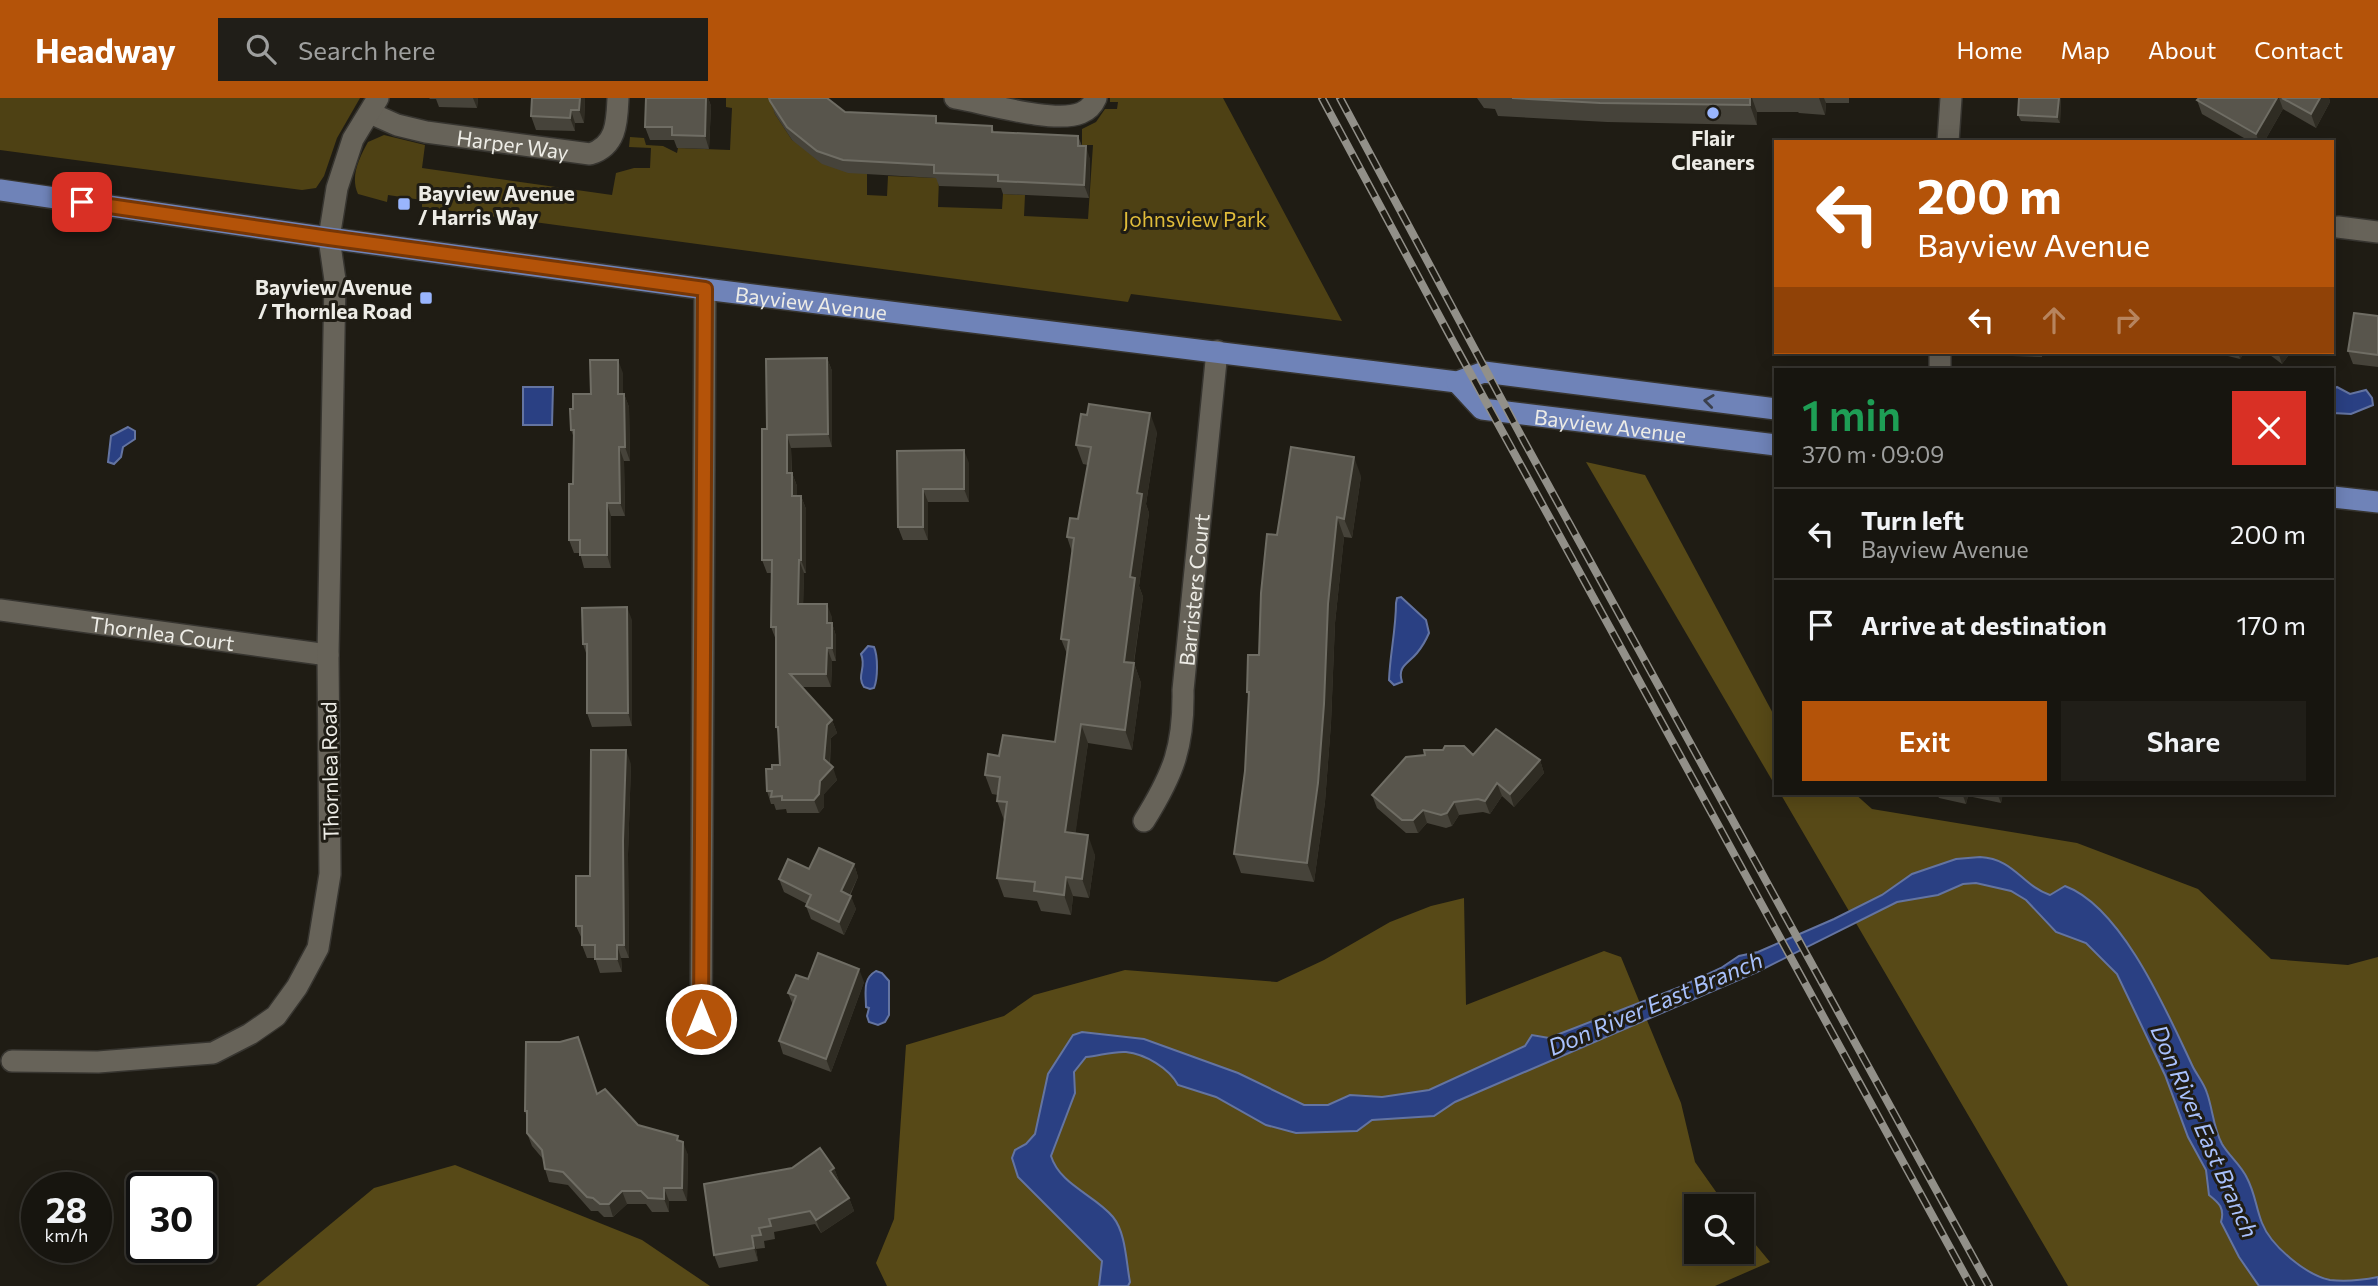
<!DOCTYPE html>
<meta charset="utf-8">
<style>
:root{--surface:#17150f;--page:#201e18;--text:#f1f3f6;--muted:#9e9f9e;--line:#36342f;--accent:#b45309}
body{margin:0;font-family:Commissioner,sans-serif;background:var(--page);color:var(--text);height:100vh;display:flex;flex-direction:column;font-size:26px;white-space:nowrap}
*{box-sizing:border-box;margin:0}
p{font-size:23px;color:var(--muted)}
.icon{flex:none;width:38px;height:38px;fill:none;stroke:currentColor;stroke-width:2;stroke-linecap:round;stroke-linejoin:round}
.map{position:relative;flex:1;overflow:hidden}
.panel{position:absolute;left:1774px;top:270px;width:560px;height:427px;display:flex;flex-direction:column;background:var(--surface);border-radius:0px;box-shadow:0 4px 18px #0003,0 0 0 2px var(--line)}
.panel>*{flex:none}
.hud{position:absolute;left:1774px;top:42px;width:560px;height:214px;border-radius:0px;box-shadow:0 4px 18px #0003,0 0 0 2px var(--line);background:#b45309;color:#fff;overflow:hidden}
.controls{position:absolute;left:1684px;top:1096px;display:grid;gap:14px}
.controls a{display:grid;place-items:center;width:70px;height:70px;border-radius:0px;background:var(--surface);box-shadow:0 4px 18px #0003,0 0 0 2px var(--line);font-size:35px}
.speed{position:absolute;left:21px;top:1074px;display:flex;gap:14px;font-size:35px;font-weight:700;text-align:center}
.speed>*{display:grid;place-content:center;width:91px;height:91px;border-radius:50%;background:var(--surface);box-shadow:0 4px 18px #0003,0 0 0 2px var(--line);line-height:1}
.speed small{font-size:18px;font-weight:400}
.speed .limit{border:4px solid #111;border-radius:10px;background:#fff;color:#111}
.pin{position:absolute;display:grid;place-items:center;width:60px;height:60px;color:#fff;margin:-30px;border-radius:14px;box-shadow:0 4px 10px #0006}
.me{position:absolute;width:77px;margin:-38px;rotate:0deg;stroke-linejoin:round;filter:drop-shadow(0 0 5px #0008)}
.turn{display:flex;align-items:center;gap:24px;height:147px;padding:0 28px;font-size:32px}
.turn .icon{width:91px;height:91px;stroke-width:2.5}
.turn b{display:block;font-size:49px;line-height:60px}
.lanes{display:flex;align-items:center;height:66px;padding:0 28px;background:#0003;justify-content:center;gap:35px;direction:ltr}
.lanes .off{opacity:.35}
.round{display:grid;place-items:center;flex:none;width:74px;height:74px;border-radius:0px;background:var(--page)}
.overview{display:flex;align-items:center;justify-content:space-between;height:119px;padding:0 28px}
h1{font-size:42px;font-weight:600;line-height:52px;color:#1e9e55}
.button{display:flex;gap:14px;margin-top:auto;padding:14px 28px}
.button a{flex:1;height:80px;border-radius:0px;background:var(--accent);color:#fff;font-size:28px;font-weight:600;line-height:80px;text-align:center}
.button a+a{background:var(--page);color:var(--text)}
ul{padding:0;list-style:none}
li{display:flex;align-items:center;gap:21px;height:91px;padding:0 28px;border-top:2px solid var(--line)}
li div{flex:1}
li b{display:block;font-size:26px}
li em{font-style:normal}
header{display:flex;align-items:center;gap:42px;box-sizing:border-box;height:98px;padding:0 35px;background:var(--accent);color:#fff}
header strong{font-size:33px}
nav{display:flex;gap:38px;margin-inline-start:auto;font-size:24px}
.search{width:490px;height:63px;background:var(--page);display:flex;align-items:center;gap:18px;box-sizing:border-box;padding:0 24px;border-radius:0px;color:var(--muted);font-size:26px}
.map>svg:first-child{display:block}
</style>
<header>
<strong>Headway</strong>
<div class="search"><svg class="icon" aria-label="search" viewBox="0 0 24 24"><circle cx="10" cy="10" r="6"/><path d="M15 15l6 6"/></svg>Search here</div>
<nav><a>Home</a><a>Map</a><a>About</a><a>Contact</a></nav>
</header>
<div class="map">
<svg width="2378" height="1188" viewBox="0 0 2378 1188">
<rect width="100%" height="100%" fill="#1f1c14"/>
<g fill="#4e4114">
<polygon points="0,0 360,0 337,40 324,78 316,90 302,92 0,52"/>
<path d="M726,0H771L775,16L792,42L867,76V97L887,98L888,78L939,80L938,109L1002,111L1003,96L1025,97L1024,118L1088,121L1093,47H1082V31L1096,24L1105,11H1117L1118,4H1110V0H1223L1342,223L1131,196L1128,204L422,109V102L388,97L387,104L358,96C350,79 359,60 368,44L384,37L425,47L422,70L612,97L616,75L634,70H650L651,50L629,49L630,39L644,40L646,47L663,48L677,55L678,50L730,52L732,10L726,9Z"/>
</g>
<g fill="#574917">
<polygon points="1586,364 1645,377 1776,621 1776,689"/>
<polygon points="1780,695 1854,695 1872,711 2077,745 2198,791 2271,861 2348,867 2378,859 2378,1188 2068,1188"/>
<polygon points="1464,800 1466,907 1604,853 1621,859 1681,1005 1695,1064 1726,1108 1696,1108 1696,1153 1741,1153 1741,1129 1770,1164 1715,1188 887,1188 876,1165 894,1121 906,947 1004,918 1034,897 1125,872 1277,884 1324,862 1390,824 1431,808"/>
<polygon points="455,1067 642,1142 710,1188 256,1188 374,1090"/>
</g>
<g fill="#2a4083" stroke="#6474a1" stroke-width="2">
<polygon points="523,289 553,289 552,327 523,327"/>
<polygon points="2337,289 2350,296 2366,292 2372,300 2373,307 2351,316 2333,315 2333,291"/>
<polygon points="128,329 135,333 135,341 123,349 121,359 114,366 108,364 111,338"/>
<path d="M1401,499L1426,522L1429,535C1426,542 1422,549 1417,555C1408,566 1397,568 1402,584L1394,587L1389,582C1390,556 1396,531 1396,505L1397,500Z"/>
<path d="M868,548L874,549C878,558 878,580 874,590L870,591L864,589C856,577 867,570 861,556Z"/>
<path d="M1980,759C2015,761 2021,787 2050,797L2065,788C2122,809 2167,914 2192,967C2196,976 2204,985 2207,995C2213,1012 2213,1029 2222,1046C2229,1058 2241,1067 2247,1080C2255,1095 2256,1110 2262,1125C2271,1148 2306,1177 2330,1182C2346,1184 2363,1182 2378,1179V1188H2259L2239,1159L2221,1124C2225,1110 2219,1105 2209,1097L2206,1072L2188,1039L2165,977L2117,876L2086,845L2056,834L2026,802L2011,793L1976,785L1963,786L1938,797L1897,804L1757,874L1455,1004L1434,1018L1372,1022L1357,1033L1296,1035L1266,1027L1216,999L1178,987C1169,970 1145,956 1126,954C1113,953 1099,958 1086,959L1074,974L1075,995L1051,1058C1060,1087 1095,1097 1113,1119C1126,1135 1126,1164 1130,1184L1128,1188H1099L1102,1163L1018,1079L1012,1060L1015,1052L1026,1046L1035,1036L1048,976L1073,937L1082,934L1144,941L1238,975L1304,1007H1328L1350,997L1382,999L1429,992L1525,948L1532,937L1549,940L1680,889L1721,870L1739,858L1758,854L1834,821L1882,797L1912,776L1956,761Z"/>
<path d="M876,873L882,875L889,883V917L885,924L878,927L869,924L867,918L869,910L866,909C866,895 862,881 876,873Z"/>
</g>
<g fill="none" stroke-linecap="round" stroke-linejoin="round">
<g stroke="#373530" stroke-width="24">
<g id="minor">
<path d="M955,0C985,5 1054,26 1081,15C1088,12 1093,7 1096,0"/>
<path id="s1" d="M370,15L397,27L426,34L590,56C617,48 617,23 618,0"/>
<polyline points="1948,44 1951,0"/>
<polyline points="2338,129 2378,134"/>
<polyline points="1940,271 1940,254"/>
<path id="s2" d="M0,512L328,557"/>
<path id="s3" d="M1144,723C1174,675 1184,648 1183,592L1217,253"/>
<polyline points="701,921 705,191"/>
<polyline points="12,963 98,964 213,955 250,936 276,918 297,889 318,850 330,776 328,557 335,182 329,140 337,90 353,41 378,0"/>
</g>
</g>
<g stroke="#373530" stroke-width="24">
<g id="major">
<path id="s4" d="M0,92L329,140L705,191L1457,284L1484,274L1776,311"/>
<path id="s5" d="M1457,284L1482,311L1776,347"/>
<polyline points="2333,399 2378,404"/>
</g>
</g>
<use href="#minor" stroke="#676359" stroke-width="21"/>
<use href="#major" stroke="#6f83b8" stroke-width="21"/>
<g stroke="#929089" stroke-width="8">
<g id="rail">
<polyline points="1322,0 1451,240 1971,1188"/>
<polyline points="1340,0 1525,345 1989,1188"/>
</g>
</g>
<use href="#rail" stroke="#1f1c14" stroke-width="5" stroke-dasharray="16" stroke-linecap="butt"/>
</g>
<g fill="#46433a">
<polygon points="429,0 478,0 477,10 439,9 436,1 430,1"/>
<polygon points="585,0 584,25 575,25 575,33 536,32 531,18"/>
<polygon points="646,0 708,0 711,8 709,51 677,50 674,42 650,42 645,29"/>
<polygon points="769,0 845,14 939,25 992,28 994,34 1078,38 1082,48 1090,61 1089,100 1003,96 1001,90 939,88 936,80 848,75 822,66 792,42 775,16"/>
<polygon points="1477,0 1849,0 1849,5 1826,5 1825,17 1799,15 1798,14 1757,14 1757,27 1607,24 1498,18 1495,11 1484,10"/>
<polygon points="2061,0 2060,25 2021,23 2018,17"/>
<polygon points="2199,0 2329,0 2330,4 2316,30 2283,11 2264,44 2251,44 2202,16 2197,2"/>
<polygon points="2378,218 2378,269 2353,266 2348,253"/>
<polygon points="2010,254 2042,254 2042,259 2012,258"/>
<polygon points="2212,254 2245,254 2240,261"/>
<polygon points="2266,254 2291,254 2282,266"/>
<polygon points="827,260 832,273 832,349 791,350 792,375 797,388 797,398 801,398 806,411 806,475 804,475 803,506 832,519 832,525 836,538 836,563 832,563 831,589 802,589 832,622 837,635 831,640 830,666 837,682 824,696 824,709 819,715 787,715 786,711 776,712 774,706 771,706 767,693 772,671 780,667 778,634 776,629 776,542 771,529 771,475 767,475 762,462 767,331"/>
<polygon points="623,275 623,296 624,296 629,309 630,363 624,363 625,418 611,418 611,470 584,470 580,455 574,455 569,442 573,386 574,340 571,332 573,311 591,296"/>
<polygon points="1157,334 1146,406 1149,415 1139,488 1143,499 1134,565 1141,585 1132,652 1088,645 1075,736 1095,757 1089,800 1073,798 1071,817 1041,813 1037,803 1004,799 997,780 1004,722 997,703 998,697 992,696 985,677 999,658 1055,644 1067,556 1061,541 1072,454 1067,439 1078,421 1088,367 1083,366 1076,347"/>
<polygon points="897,353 969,365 969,404 928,404 928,442 903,442 898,429"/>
<polygon points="1361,378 1352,440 1344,439 1335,525 1331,625 1325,704 1314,784 1241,775 1234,756 1245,673 1249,600 1247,594 1259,557"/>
<polygon points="632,522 632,628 592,629 587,615 587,558 583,546"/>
<polygon points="1473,657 1540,662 1544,675 1514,709 1502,698 1490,716 1483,714 1459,717 1452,728 1446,730 1427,725 1418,735 1406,735 1377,710 1372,697"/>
<polygon points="631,666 628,756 629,860 621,860 622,874 600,875 595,860 587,860 582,847 582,841 576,828 590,778"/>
<polygon points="1936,695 2003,695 2001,705 1968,698 1966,706 1939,700"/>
<polygon points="854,766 858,779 850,798 856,811 844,837 811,821 806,808 807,806 784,794 779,781 809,771"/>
<polygon points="808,881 864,884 831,974 783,956 779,943 793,907 788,895"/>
<polygon points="598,996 638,1027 680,1043 688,1057 687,1103 669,1103 669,1114 652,1114 646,1106 627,1106 613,1119 604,1119 598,1113 591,1113 568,1087 549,1084 545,1071 543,1061 532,1048 527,1035 527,1020 525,1013"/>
<polygon points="834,1070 839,1083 838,1084 849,1100 854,1113 821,1135 815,1126 774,1134 775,1141 764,1143 765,1150 756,1151 758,1163 719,1170 714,1157"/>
</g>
<g fill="#2f2c23">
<polygon points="473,0 478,0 477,10"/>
<polygon points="580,0 585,0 584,25 579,12"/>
<polygon points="706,0 708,0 711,8 709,51 705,38"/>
<polygon points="1750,0 1752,0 1757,14 1757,27 1750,7"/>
<polygon points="1819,0 1824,0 1826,5 1825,17"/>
<polygon points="2059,0 2061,0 2060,25 2057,19"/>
<polygon points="2277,0 2279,0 2283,11 2264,44 2259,44 2256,36"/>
<polygon points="2320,0 2329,0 2330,4 2316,30 2311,16"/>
<polygon points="571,12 575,25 575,33 570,20"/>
<polygon points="1086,48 1090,61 1089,100 1084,87"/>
<polygon points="2238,254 2245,254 2240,261"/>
<polygon points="2278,254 2291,254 2282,266"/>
<polygon points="827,260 832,273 832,349 828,336"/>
<polygon points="618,262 623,275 623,309 618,296"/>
<polygon points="624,296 629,309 630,363 625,349"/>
<polygon points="1150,315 1157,334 1146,406 1149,415 1139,488 1143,499 1131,583 1124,564 1137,395"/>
<polygon points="787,337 791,350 792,388 787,375"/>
<polygon points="619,349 624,363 625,418 620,405"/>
<polygon points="964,352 969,365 969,404 964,391"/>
<polygon points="1354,359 1361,378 1352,440 1344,421"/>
<polygon points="792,375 797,388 797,411 792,398"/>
<polygon points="923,391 928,404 928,442 923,429"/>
<polygon points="801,398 806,411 806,475 801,462"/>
<polygon points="607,405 611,418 611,470 607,457"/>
<polygon points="1337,419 1344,439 1335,525 1331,625 1325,704 1314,784 1307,765 1328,506"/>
<polygon points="799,462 804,475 803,519 798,506"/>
<polygon points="827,506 832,519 832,527 832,525 836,538 836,563 832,550 827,525"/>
<polygon points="627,509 632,522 632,628 628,615"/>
<polygon points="827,550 832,563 831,589 826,576"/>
<polygon points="1134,565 1141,585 1132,652 1125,632"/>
<polygon points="832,622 837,635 831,640 829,673 833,669 837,682 824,696 824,709 819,715 814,702 824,661 827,627"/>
<polygon points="1081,626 1088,645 1073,754 1065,734"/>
<polygon points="626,652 631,666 628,756 629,860 624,847 623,743"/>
<polygon points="1540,662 1544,675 1514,709 1510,696"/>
<polygon points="1497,685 1502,698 1490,716 1485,703"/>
<polygon points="1962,695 1967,695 1968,698 1966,706"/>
<polygon points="1997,695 2003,695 2001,705"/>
<polygon points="1454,704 1459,717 1452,728 1447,715"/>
<polygon points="1423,712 1427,725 1418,735 1413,722"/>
<polygon points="1088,737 1095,757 1089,800 1082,781"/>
<polygon points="854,766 858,779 845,806 841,793"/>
<polygon points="1066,779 1073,798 1071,817 1064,797"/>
<polygon points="851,798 856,811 844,837 839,824"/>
<polygon points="617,847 621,860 622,874 617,861"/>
<polygon points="859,871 864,884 831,974 826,961"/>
<polygon points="683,1044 688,1057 687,1103 682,1090"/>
<polygon points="834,1070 839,1083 835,1086 830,1073"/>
<polygon points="664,1090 669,1103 669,1114 664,1101"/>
<polygon points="622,1093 627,1106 613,1119 609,1106"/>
<polygon points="849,1100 854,1113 821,1135 816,1122"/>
<polygon points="752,1138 756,1151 758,1163 754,1150"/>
</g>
<g fill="#58554c" stroke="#6f6d64" stroke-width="2">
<polygon points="532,0 580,0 579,12 571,12 570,20 531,18"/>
<polygon points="646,0 706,0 705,38 672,37 672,29 645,29"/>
<polygon points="769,0 827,0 845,14 936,18 936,25 992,28 992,34 1078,38 1078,48 1086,48 1084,87 998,83 998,77 934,75 934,67 843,62 817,53 787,29 770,3"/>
<polygon points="1512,0 1750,0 1750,7 1600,5"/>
<polygon points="2019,0 2059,0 2057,19 2018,17"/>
<polygon points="2199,0 2277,0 2256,36 2197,2"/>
<polygon points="2282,0 2320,0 2311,16"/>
<polygon points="2354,215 2378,218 2378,257 2348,253"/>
<polygon points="827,260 828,336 787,337 787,375 792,375 792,398 801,398 801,462 799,462 798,506 827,506 827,525 832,525 832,550 827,550 826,576 790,576 832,622 827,627 824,661 833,669 820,683 819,696 814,702 782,702 782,698 771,699 772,693 767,693 766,671 772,671 772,667 780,667 778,629 776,629 776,529 771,529 772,462 762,462 762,331 767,331 766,261"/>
<polygon points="590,262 618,262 618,296 624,296 625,349 619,349 620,405 607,405 607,457 580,457 580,442 569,442 569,386 573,386 574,332 571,332 570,311 573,311 573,296 591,296"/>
<polygon points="1089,306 1150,315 1137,395 1142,396 1130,479 1135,480 1124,564 1134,565 1125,632 1081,626 1065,734 1088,737 1082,781 1066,779 1064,797 1034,793 1035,784 997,780 1007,704 997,703 1000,679 985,677 988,656 999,658 1003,637 1055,644 1069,542 1061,541 1074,440 1067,439 1070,420 1078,421 1091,349 1076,347 1081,316 1087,317"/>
<polygon points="1291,349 1354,359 1344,421 1337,419 1328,506 1324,606 1318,685 1307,765 1234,756 1245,673 1249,594 1247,594 1248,557 1259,557 1261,495 1267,436 1277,437"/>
<polygon points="964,352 964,391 923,391 923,429 898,429 897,353"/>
<polygon points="627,509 628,615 587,615 587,546 583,546 582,510"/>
<polygon points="1496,631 1540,662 1510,696 1497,685 1485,703 1478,701 1454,704 1447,715 1441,717 1423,712 1413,722 1402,722 1372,697 1406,659 1425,657 1424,652 1443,652 1445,648 1464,648 1473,657"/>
<polygon points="591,652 626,652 623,743 624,847 617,847 617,861 595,861 595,847 582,847 582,828 576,828 576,778 590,778"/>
<polygon points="819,750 854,766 841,793 851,798 839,824 806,808 811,797 779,781 788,761 809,771"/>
<polygon points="818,855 859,871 826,961 779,943 796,898 788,895 796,877 808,881"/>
<polygon points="578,939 597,996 605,991 638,1027 678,1038 677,1042 683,1044 682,1090 664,1090 664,1101 648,1100 641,1093 622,1093 609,1106 600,1106 593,1100 587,1099 563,1074 545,1071 542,1052 527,1035 527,1013 525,1013 526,944 560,944"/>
<polygon points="820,1050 834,1070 830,1073 849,1100 816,1122 810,1113 769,1121 771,1128 759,1130 761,1137 752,1138 754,1150 714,1157 704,1086 792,1070"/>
</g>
<defs><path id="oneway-chevron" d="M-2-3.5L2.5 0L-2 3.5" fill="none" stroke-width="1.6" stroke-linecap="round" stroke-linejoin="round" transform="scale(1.75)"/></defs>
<use stroke="#3b404d" href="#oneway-chevron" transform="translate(1709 303) rotate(-173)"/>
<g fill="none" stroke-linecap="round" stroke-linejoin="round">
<g stroke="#753606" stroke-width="18">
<polyline id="route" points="82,104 329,140 705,191 701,921"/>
</g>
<use href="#route" stroke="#b45309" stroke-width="12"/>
</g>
<g fill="#99b5fd" stroke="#1f1c14" stroke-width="2.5">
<circle cx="1713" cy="15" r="7"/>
<rect x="397" y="99" width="14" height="14" rx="3.5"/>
<rect x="419" y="193" width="14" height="14" rx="3.5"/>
</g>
<g text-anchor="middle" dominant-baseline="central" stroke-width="6" stroke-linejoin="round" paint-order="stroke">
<g font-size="21" font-weight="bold" fill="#edece6" stroke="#1f1c14">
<text x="1713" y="39">Flair<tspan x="1713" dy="24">Cleaners</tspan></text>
<text x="418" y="94" text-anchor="start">Bayview Avenue<tspan x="418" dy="24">/ Harris Way</tspan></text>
<text x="412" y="188" text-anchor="end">Bayview Avenue<tspan x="412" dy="24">/ Thornlea Road</tspan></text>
</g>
<g font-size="21" fill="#edece6" stroke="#1f1c14">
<text stroke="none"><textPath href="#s1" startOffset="147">Harper Way</textPath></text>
<text stroke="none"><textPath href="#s4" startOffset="819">Bayview Avenue</textPath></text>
<text stroke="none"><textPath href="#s5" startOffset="166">Bayview Avenue</textPath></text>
<text stroke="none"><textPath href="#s3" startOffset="240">Barristers Court</textPath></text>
<text stroke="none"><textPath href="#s2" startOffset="164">Thornlea Court</textPath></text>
<text transform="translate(329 673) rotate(-91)">Thornlea Road</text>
</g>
<g font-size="21" fill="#e0bc3a" stroke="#1f1c14">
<text x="1195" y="120">Johnsview Park</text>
</g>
<g font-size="23" font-style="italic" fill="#a9c1fc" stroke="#1f1c14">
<text transform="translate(1655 905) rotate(-23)">Don River East Branch</text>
<text transform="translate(2205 1033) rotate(66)">Don River East Branch</text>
</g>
</g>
</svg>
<div class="controls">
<a><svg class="icon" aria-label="search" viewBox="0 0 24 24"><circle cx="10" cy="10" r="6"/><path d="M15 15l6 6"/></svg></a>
</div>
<div class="speed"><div>28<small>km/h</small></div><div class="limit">30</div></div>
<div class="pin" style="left:82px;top:104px;background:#d93025"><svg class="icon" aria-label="arrive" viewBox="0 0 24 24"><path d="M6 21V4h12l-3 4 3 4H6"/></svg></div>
<svg class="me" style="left:701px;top:921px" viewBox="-20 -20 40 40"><circle r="17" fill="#b45309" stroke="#fff" stroke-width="3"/><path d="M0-11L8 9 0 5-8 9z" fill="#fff"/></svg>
<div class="hud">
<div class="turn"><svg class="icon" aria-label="left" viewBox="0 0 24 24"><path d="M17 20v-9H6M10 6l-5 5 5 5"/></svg><div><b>200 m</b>Bayview Avenue</div></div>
<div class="lanes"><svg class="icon" aria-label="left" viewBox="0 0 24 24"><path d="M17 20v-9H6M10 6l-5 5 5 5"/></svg><svg class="icon off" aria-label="ahead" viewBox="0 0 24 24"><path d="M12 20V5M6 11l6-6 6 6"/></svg><svg class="icon off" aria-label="right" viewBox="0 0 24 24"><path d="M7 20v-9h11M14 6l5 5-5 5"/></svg></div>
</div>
<section class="panel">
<div class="overview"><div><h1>1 min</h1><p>370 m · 09:09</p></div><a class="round" style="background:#d93025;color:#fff"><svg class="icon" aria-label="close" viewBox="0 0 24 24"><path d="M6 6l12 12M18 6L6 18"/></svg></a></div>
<ul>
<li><svg class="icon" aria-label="left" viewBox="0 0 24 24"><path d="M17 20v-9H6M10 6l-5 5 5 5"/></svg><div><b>Turn left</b><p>Bayview Avenue</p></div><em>200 m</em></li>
<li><svg class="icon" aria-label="arrive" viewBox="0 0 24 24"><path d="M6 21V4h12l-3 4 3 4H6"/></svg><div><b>Arrive at destination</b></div><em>170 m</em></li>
</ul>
<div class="button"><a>Exit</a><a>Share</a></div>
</section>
</div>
